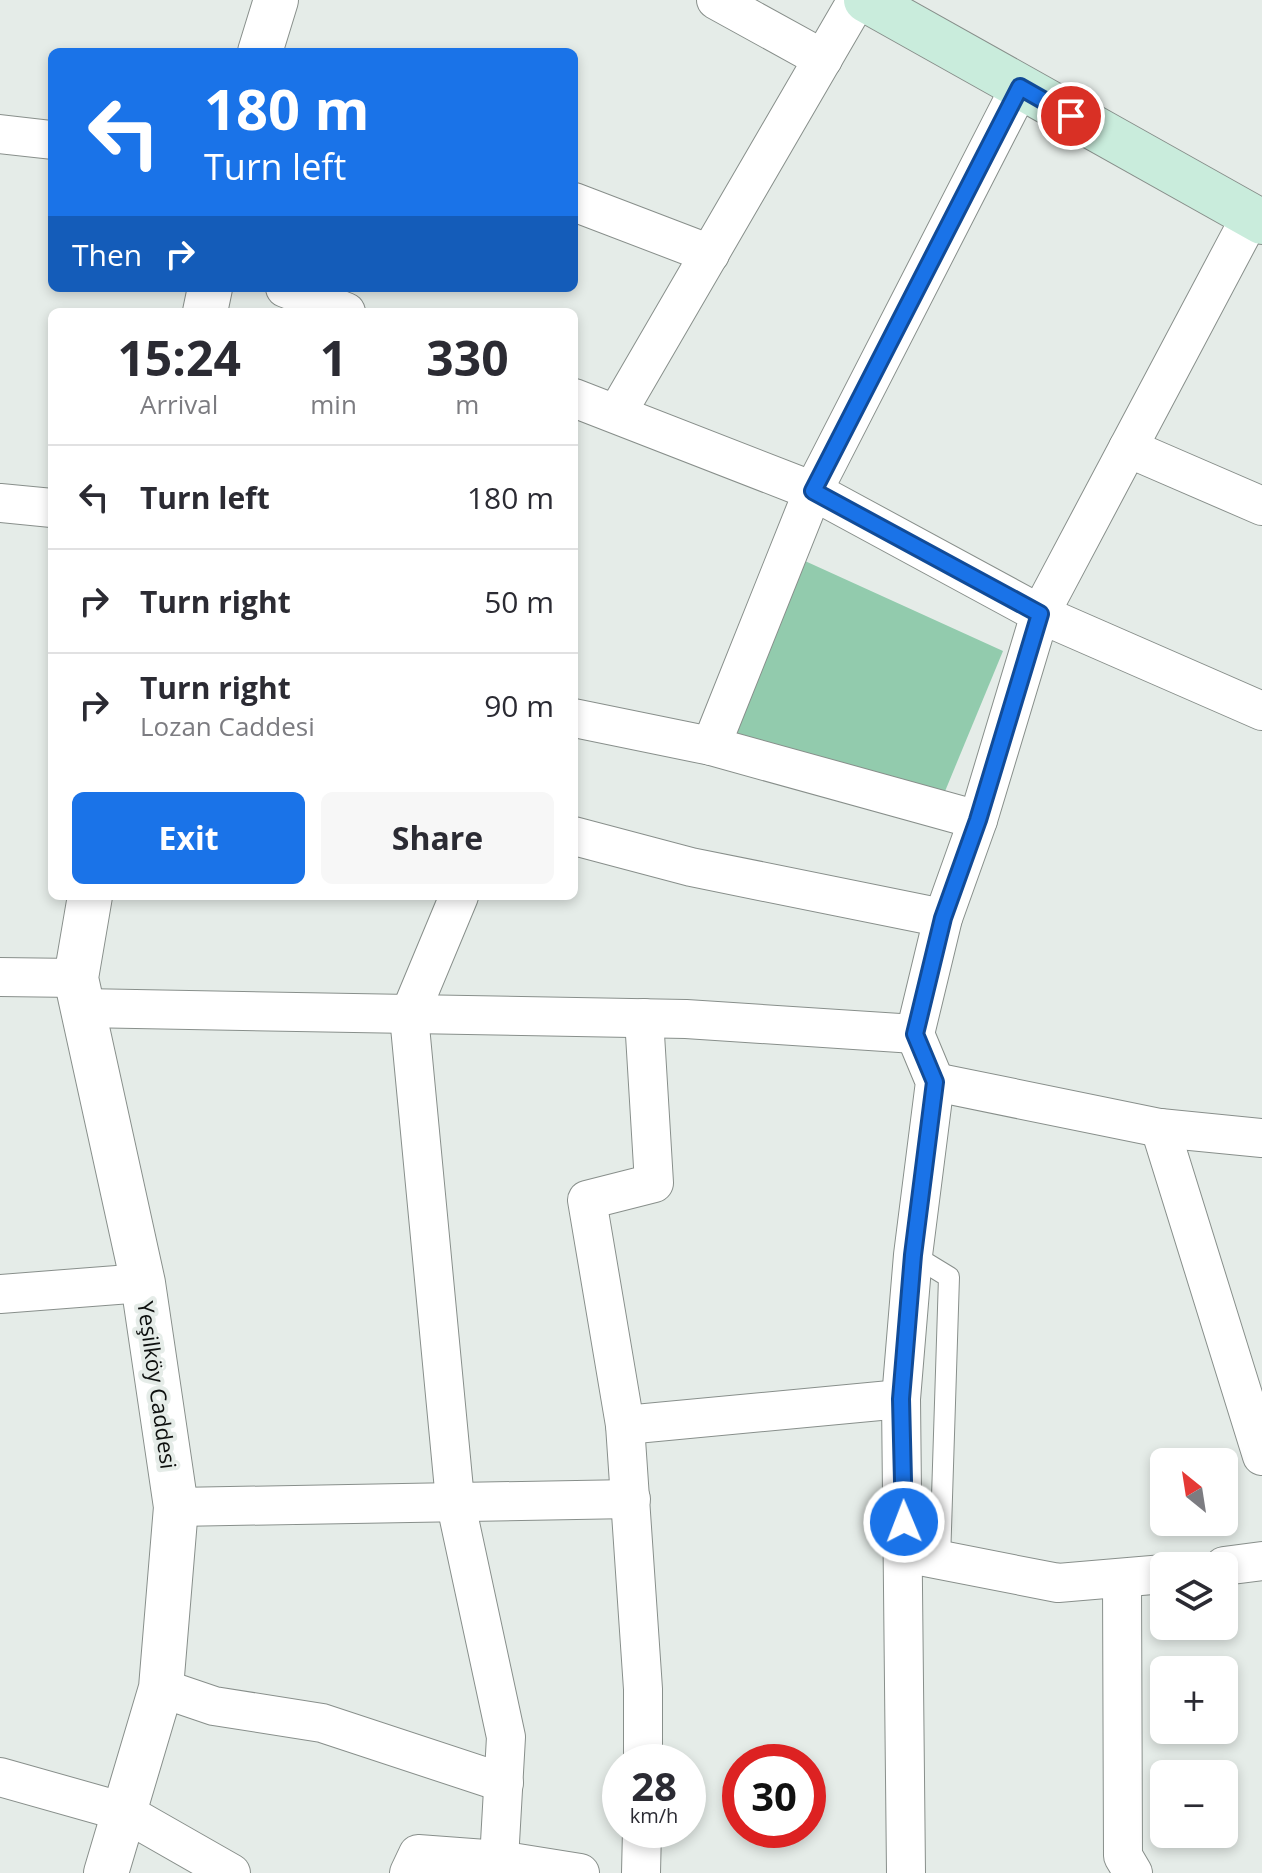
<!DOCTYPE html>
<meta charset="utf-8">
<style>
:root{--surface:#fff;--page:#f7f7f7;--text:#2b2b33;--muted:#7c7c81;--line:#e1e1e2;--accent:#1a73e8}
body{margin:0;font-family:"Open Sans",sans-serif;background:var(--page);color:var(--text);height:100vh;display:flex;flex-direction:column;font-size:30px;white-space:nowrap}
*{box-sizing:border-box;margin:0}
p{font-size:26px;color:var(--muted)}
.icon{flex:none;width:44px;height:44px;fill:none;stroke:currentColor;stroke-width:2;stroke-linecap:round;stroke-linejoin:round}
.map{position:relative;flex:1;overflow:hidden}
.details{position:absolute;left:48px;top:308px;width:530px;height:592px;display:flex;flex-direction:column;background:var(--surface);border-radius:12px;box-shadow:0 4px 12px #0003}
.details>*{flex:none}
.guide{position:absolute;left:48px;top:48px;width:530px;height:244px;border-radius:12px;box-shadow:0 4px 12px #0003;background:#1a73e8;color:#fff;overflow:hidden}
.needle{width:52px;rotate:330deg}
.tools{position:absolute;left:1150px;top:1448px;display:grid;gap:16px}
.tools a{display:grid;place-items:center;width:88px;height:88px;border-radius:12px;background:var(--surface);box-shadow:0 4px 12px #0003;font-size:40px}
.speed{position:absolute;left:602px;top:1744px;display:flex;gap:16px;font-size:40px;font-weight:700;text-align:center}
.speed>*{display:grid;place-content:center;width:104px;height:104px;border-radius:50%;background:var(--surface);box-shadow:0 4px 12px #0003;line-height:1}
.speed small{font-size:20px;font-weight:400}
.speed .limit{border:12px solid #d22;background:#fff;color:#111}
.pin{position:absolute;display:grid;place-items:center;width:68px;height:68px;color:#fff;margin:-34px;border:4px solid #fff;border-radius:50%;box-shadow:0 2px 8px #0007}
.me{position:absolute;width:88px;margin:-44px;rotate:359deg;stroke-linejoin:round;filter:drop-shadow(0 0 6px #0008)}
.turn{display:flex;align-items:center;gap:28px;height:168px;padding:0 24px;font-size:36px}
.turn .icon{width:104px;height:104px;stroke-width:2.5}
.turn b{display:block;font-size:56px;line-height:68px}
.then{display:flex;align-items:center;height:76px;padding:0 24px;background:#0003;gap:16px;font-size:30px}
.eta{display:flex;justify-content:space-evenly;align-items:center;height:136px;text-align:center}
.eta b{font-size:48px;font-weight:700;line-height:56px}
.button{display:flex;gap:16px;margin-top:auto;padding:16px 24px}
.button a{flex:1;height:92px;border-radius:12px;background:var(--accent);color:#fff;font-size:32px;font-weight:700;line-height:92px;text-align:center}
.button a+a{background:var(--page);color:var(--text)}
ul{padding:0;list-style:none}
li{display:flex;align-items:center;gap:24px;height:104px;padding:0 24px;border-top:2px solid var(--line)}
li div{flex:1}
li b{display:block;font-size:30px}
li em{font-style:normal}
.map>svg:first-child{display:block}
</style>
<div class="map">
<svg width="1262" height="1873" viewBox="0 0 1262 1873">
<rect width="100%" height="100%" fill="#e5ece8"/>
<polygon fill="#92cbad" points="794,556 1003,651 941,801 723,744"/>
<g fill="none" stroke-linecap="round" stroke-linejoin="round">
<g stroke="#888f8b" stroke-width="22">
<polyline id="service" points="913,1255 949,1277 940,1560"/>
</g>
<g stroke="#888f8b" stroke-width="40">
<g id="minor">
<polyline points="716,0 823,59"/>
<polyline points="0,134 52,140"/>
<polyline points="574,202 710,254"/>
<polyline points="285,288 346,312"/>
<polyline points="574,398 813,491 1040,614 1262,711"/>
<polyline points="617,413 857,0"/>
<polyline points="1128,448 1262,506"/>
<polyline points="0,503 52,508"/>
<polyline points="574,718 711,746 978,820"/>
<polyline points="711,746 813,491 1020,87"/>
<polyline points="574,836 691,867 943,918"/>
<polyline points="459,896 409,1016 455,1500 506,1737 499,1860"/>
<polyline points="0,977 76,978"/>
<polyline points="82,1008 686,1019 915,1034"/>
<polyline points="935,1082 1160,1128 1262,1138"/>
<polyline points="1160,1128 1262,1456"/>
<polyline points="0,1294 143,1283"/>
<polyline points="625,1425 901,1399"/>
<polyline points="176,1507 631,1499"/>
<polyline points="905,1553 1058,1583 1164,1574"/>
<polyline points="1224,1566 1262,1561"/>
<polyline points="1122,1580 1123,1856 1133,1873"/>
<polyline points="161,1688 214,1706 322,1723 504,1783"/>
<polyline points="643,1762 643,1689 625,1425 587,1200 654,1183 644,1018"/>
<polyline points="0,1777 124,1812 231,1873"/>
<polyline points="409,1873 418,1854 499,1860 580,1873"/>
<polyline points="641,1873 642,1830"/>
<polyline points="906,1873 901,1399 913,1255 935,1082 915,1034 943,918 978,820 1040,614 1251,216"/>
</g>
</g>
<g stroke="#888f8b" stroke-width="46">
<g id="tertiary">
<polyline points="260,52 276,0"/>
<polyline points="205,312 210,288"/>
<polyline points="90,896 76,978 143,1283 176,1507 161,1688 106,1873"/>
</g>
</g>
<g stroke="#888f8b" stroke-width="46">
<polyline id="secondary" points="866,0 1262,222"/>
</g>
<use href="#service" stroke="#fff" stroke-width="20"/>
<use href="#minor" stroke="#fff" stroke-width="38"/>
<use href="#tertiary" stroke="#fff" stroke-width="44"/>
<use href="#secondary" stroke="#c9ecdc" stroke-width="44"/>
</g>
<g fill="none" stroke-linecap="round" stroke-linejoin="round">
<g stroke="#114b97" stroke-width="20">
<polyline id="route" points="904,1522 901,1399 913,1255 935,1082 915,1034 943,918 978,820 1040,614 813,491 1020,87 1071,116"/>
</g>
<use href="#route" stroke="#1a73e8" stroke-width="14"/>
</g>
<g text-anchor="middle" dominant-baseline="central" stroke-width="8" stroke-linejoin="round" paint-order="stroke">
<g font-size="22" fill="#0e100f" stroke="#e5ece8">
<text transform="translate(158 1385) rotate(82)">Yeşilköy Caddesi</text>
</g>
</g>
</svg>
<div class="tools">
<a><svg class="needle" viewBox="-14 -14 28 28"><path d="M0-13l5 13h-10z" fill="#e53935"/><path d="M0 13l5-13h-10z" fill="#7c7c81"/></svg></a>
<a><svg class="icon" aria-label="layers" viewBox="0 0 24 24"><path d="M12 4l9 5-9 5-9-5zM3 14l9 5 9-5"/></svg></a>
<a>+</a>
<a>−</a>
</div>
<div class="speed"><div>28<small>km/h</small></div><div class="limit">30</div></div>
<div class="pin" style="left:1071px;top:116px;background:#d93025"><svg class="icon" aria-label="arrive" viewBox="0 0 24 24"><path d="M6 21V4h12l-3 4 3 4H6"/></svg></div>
<svg class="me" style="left:904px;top:1522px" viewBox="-20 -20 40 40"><circle r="17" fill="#1a73e8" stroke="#fff" stroke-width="3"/><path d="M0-11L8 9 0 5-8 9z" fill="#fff"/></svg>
<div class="guide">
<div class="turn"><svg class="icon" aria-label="left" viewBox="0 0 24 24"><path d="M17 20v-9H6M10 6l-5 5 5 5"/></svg><div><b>180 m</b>Turn left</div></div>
<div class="then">Then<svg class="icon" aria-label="right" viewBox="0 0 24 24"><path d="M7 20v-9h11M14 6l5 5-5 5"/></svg></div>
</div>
<section class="details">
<div class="eta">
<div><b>15:24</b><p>Arrival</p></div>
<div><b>1</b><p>min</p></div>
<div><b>330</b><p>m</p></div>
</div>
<ul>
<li><svg class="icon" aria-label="left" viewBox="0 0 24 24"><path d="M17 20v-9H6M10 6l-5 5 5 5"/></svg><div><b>Turn left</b></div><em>180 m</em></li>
<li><svg class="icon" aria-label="right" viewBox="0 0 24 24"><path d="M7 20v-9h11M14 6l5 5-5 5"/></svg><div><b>Turn right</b></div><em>50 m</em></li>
<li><svg class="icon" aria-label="right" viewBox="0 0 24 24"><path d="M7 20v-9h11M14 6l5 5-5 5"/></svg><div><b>Turn right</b><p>Lozan Caddesi</p></div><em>90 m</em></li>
</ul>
<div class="button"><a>Exit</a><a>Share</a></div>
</section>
</div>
